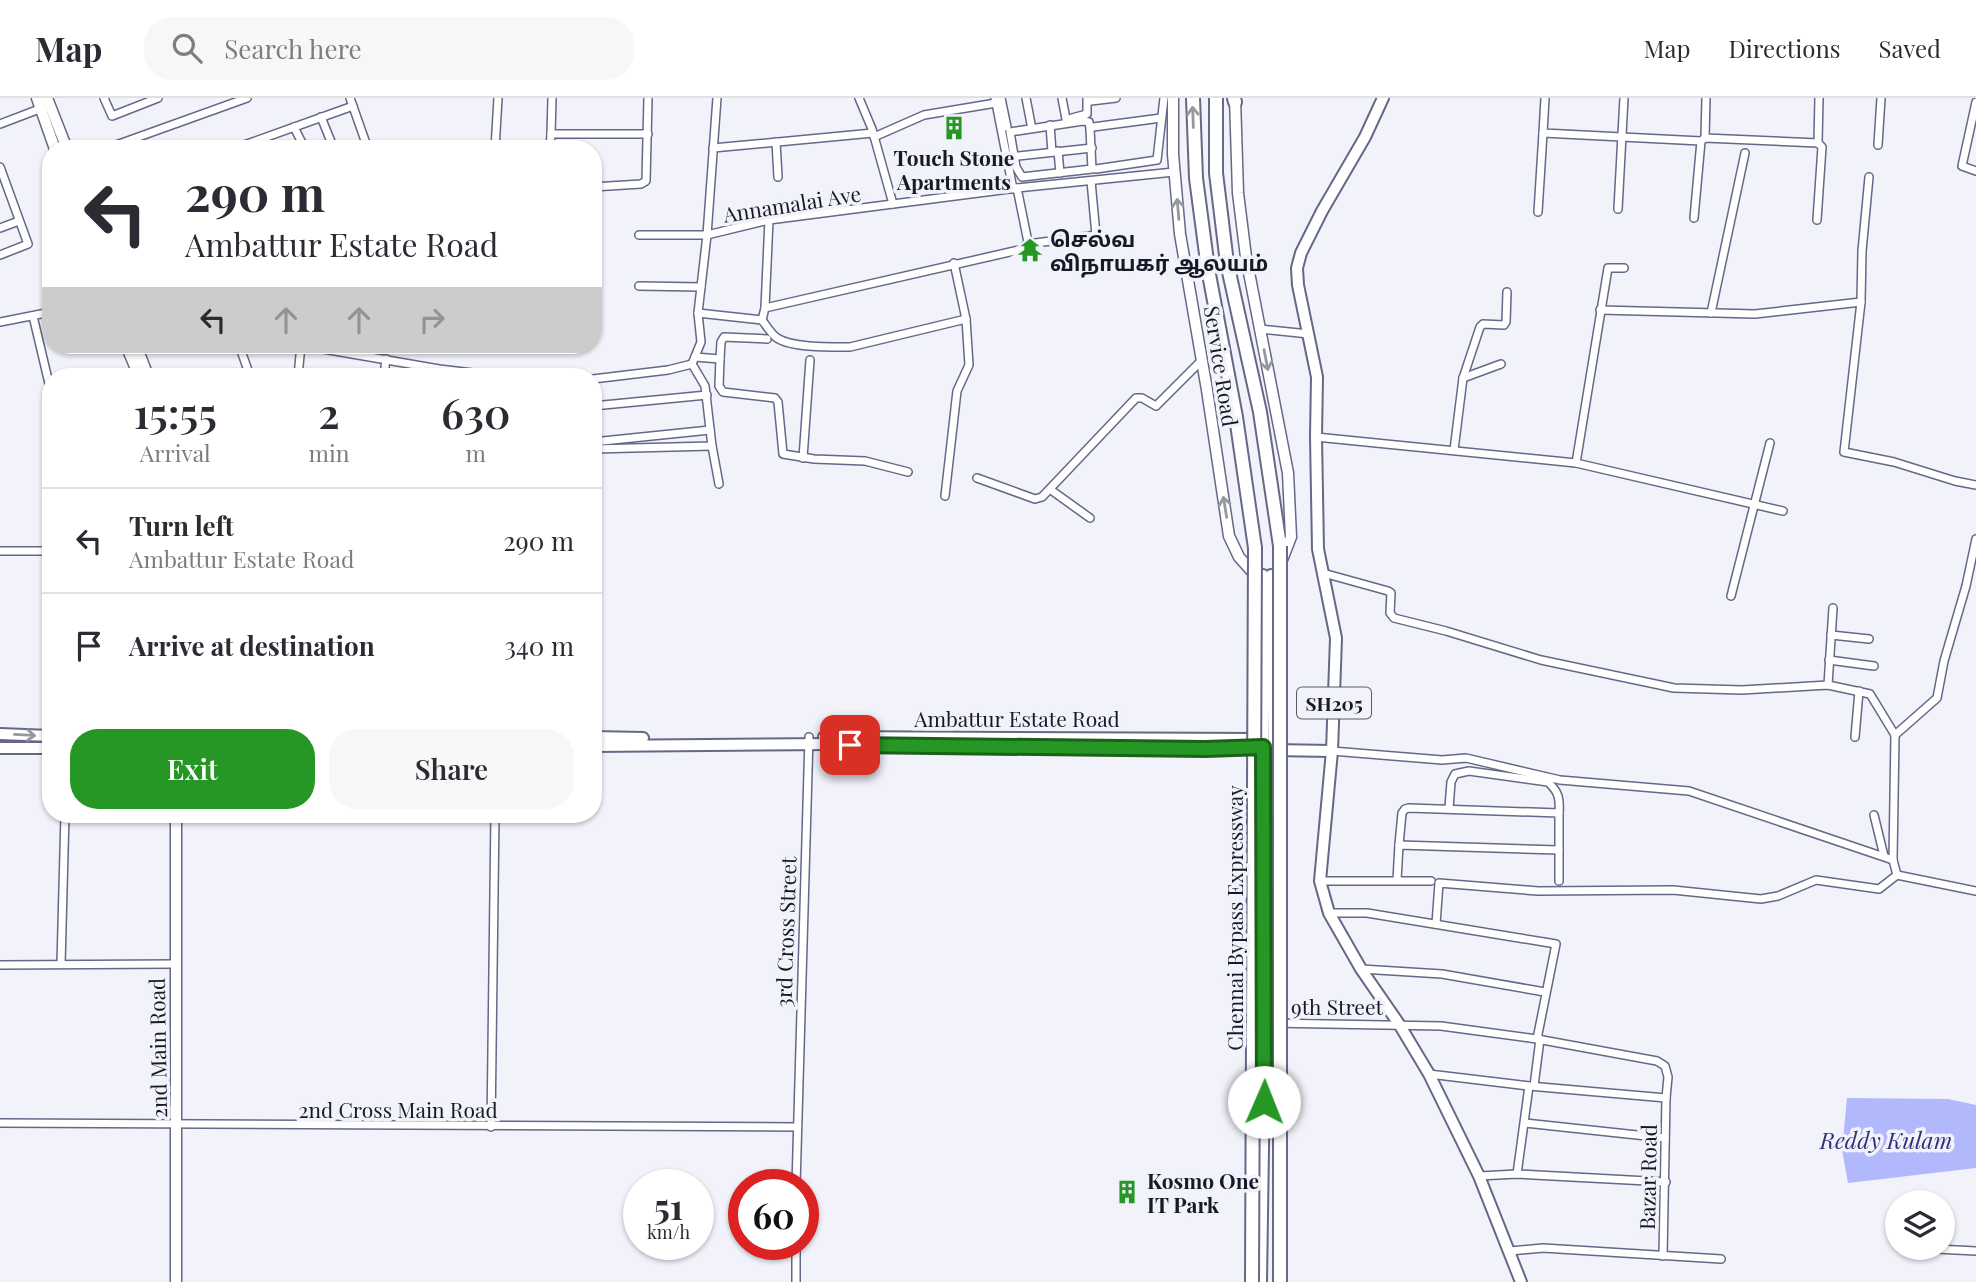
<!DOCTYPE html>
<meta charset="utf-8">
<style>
:root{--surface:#fff;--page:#f7f7f7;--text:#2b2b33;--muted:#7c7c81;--line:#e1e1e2;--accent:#269725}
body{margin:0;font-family:"Playfair Display","Noto Sans Tamil",serif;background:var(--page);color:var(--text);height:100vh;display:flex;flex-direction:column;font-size:26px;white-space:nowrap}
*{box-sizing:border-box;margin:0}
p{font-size:23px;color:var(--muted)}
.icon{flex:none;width:38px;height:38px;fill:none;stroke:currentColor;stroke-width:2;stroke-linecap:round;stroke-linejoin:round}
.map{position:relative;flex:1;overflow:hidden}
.side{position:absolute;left:42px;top:270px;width:560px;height:455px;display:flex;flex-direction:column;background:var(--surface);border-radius:28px;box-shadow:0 2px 5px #0004}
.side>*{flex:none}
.top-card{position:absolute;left:42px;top:42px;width:560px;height:214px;border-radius:28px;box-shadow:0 2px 5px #0004;background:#fff;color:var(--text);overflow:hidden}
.controls{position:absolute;left:1885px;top:1092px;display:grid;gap:14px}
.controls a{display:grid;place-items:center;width:70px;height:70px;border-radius:50%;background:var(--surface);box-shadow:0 2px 5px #0004;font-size:35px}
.speed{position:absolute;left:623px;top:1071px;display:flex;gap:14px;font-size:35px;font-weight:700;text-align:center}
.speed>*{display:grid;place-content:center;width:91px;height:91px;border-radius:50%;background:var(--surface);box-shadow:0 2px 5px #0004;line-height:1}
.speed small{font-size:18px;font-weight:400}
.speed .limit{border:10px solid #d22;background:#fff;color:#111}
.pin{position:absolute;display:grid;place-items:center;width:60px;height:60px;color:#fff;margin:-30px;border-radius:14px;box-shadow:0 4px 10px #0006}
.me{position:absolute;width:77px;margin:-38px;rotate:1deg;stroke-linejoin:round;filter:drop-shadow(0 0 5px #0008)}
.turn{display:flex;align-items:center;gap:24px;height:147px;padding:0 28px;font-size:32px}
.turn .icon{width:91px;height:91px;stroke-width:2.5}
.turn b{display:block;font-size:49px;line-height:60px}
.lanes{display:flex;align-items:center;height:66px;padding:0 28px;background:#0003;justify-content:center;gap:35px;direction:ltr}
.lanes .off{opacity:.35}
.eta{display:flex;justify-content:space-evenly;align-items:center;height:119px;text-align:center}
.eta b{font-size:42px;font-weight:600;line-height:49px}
.button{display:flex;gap:14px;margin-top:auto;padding:14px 28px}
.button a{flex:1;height:80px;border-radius:28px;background:var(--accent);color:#fff;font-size:28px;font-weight:600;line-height:80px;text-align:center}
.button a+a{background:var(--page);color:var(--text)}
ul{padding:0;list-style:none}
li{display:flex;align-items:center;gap:21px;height:105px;padding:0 28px;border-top:2px solid var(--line)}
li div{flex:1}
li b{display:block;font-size:26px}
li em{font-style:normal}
header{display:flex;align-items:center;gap:42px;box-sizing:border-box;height:98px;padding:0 35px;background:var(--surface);border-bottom:2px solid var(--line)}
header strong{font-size:33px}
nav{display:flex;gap:38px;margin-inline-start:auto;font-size:24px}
.search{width:490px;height:63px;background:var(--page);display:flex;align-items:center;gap:18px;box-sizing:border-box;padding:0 24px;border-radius:28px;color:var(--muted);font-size:26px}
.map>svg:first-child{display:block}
</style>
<header>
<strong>Map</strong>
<div class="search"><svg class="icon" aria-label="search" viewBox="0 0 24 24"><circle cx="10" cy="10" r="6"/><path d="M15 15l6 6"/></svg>Search here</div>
<nav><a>Map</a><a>Directions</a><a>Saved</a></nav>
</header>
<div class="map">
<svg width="1976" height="1184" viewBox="0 0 1976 1184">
<rect width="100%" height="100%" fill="#f1f2fa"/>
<polygon fill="#b1b8fc" points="1847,1000 1948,1001 1976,1007 1976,1070 1848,1085 1842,1052"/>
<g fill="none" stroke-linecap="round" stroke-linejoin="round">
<g stroke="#656887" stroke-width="10">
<g id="street">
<polyline points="104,0 112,18 158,0"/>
<polyline points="350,0 368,51"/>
<polyline points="552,0 551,36 648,36"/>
<polyline points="859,0 872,31 893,106"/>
<polyline points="995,0 1013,91"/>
<polyline points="1001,0 1007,29"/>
<polyline points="1026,0 1031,26"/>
<polyline points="1062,0 1066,21"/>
<polyline points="1545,0 1543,35 1701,43 1705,40 1818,45 1819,0"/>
<polyline points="1091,3 1116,0"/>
<polyline points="1976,4 1962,68 1976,73"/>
<polyline points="321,19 334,51"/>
<polyline points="1072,20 1087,16 1087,0"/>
<polygon points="1083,23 1089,24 1090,31 1092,71 1022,79 1016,69 1010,34"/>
<polyline points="0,26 42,10"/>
<polyline points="1050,27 1052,54"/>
<polyline points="294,29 305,51"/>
<polyline points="1093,29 1161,20"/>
<polyline points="874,39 924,17 996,5"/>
<polyline points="1705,40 1706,0"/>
<polyline points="776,44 778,79"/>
<polyline points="1878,47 1881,0"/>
<polyline points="713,50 873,35"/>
<polyline points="105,51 247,0"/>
<polyline points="233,51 353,8"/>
<polyline points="495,51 498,0"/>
<polyline points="550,51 551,36"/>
<polyline points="1058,53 1060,75"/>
<polyline points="1009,59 1092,50"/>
<polyline points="0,69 28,146 0,157"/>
<polyline points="1096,71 1157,62 1164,0"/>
<polyline points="1869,79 1862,153 1861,204 1844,354 1894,364 1955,383 1976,387"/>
<polyline points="593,89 641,86 646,83 648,0"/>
<polyline points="1618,111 1624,0"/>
<polyline points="1538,114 1543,35"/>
<polyline points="1694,120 1701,43"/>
<polyline points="1817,122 1822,49 1818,45"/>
<polyline points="0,130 19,123"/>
<polyline points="639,137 707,137 769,122 1017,90 1174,74"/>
<polyline points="1028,146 1096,137 1091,83"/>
<polyline points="639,188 701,189"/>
<polyline points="765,210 769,122"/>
<polyline points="1600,212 1755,216 1861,204"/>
<polyline points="698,215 762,222 765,210 1023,151 1028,144 1017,90"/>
<polyline points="1711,215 1745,55"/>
<polyline points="33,218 51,294"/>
<path d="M762,222C766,227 771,236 777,240C792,250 832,249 850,249L966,221L954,165"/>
<polyline points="0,224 51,214"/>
<polyline points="1260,231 1309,236"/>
<polyline points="239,247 250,278"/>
<polyline points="300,247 439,271 498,278"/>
<polyline points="695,259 720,261 719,288 723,294 775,300 778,304 783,356 814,361 865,363 908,374"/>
<polyline points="720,261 721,244 724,239 767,241"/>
<polyline points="692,266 701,244 698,215 707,137 717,0"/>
<polyline points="298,278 301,247"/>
<polyline points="384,278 386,261"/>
<polyline points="1463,280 1501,266"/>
<polyline points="593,281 668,272 692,266"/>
<polyline points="593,308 707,297"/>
<polyline points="1316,339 1576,365 1783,413"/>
<polyline points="593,344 710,332"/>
<polyline points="712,348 719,386"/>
<polyline points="593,351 712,348 705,288 692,266"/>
<polyline points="1454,352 1463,280 1480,229 1483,226 1504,227 1506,224 1507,194"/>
<polyline points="803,360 810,262"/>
<polyline points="1576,365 1608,170 1624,170"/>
<polyline points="593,373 594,376"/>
<polyline points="977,380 1035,401 1042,399 1136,300 1142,300 1156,308 1202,262"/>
<polyline points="1051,392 1090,420"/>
<polyline points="945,398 957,293 969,267 966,221"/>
<polyline points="0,453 51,453"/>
<polyline points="1323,475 1388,493 1391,495 1390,515 1394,520 1446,533 1541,562 1674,590 1742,592 1828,587 1870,596 1895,637 1893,762 1897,777"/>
<polyline points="1731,498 1770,345"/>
<polyline points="1831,537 1869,541"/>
<polyline points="1829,562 1874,568"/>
<polyline points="1828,587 1833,510"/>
<polyline points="1895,637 1937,600 1944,563 1966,488 1976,441"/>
<polyline points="1855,639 1859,593"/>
<polyline points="1332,653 1442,662 1466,660 1560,682 1689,693 1893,762"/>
<path d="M1449,710L1451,684L1455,676L1469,673L1548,684C1559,694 1560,701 1559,715"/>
<polyline points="1874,717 1884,758"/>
<polyline points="1399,747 1402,715 1405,711 1409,710 1559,715 1559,783"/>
<polyline points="1897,777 1976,793"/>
<polyline points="1397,782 1399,747 1559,752"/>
<polyline points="1320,783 1431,783"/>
<polyline points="1329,815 1367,815 1556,846 1537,941"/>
<polyline points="1436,826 1439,785 1538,793 1673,792 1761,801 1778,798 1816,782 1879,791 1897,777"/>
<polyline points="61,866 65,716"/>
<polyline points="0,867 175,866"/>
<polyline points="1361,871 1442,876 1545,894"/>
<polyline points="1264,925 1441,928 1537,941 1657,963 1665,968 1668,979 1666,1000 1663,1158"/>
<polyline points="1429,976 1529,988 1666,1000"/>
<polyline points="1534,988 1540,941"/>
<polyline points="0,1025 797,1029"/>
<polyline points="1525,1025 1665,1040"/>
<polyline points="491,1029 495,716"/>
<polyline points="1517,1076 1529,988"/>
<polyline points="1479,1078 1517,1076 1666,1084"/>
<polyline points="796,1087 809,639"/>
<polyline points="1916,1150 1976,1153"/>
<polyline points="1510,1153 1543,1150 1721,1161"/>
<polyline points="796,1184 796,1146"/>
</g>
</g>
<g stroke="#656887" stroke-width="13">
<g id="secondary">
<polyline points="37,0 55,51"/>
<polyline points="47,0 67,51"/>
<polyline points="1173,0 1173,56 1180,136 1207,292 1229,438 1239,459 1255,477 1258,477"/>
<polyline points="1235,0 1238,95 1246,159 1288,375 1291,439 1282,462"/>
<polyline points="126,247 139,278"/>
<polyline points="136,247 148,278"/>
<polyline points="176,1184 176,716"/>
</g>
</g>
<g stroke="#656887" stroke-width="14">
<g id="primary">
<polyline points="1383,0 1365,39 1322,113 1301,155 1297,170 1298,187 1317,279 1316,339 1318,451 1336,540 1332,653 1320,783 1329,815 1361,871 1399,926 1429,976 1479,1078 1521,1184"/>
<polyline points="1271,477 1274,677"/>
<polyline points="0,636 51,638"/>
<polyline points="593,639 643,640"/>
<polyline points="824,639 1262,641"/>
<polyline points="593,648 831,646 1205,651 1262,649"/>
<polyline points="0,650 51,650"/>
<polyline points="1273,652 1332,653"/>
<polyline points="1261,1184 1264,983 1263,477"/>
</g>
</g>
<g stroke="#656887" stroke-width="16">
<g id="highway">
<polyline points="1193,0 1196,80 1208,171 1236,319 1255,450"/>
<polyline points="1216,0 1216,75 1227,165 1260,314 1280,448"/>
<polyline points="1234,0 1235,4"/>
</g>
</g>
<use href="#street" stroke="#fff" stroke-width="7"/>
<use href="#secondary" stroke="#fff" stroke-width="10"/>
<use href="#primary" stroke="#fff" stroke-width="10"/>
<use href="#highway" stroke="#fff" stroke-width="12"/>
<g stroke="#656887" stroke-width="16" stroke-linecap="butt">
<g id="highway-bridge">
<polyline points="1252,1184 1255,450"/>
<polyline points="1280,1184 1280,448"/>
</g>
</g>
<use href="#highway-bridge" stroke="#fff" stroke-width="12"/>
</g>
<defs><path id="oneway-shaft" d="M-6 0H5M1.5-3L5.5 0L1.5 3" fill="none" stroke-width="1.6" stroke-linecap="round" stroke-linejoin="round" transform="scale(1.75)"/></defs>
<g stroke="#97989d">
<use href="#oneway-shaft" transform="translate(1193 19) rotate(-92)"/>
<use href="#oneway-shaft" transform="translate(1178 111) rotate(-95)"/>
<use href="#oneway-shaft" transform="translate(1266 262) rotate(79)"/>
<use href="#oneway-shaft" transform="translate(1225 409) rotate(-99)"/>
<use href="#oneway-shaft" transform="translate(25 637) rotate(3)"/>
</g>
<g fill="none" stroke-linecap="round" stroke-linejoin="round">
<g stroke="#196218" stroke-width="18">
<polyline id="route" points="850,647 1205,651 1263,649 1264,1004"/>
</g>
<use href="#route" stroke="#269725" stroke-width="12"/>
</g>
<defs>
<g id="building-bare" transform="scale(1.89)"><path d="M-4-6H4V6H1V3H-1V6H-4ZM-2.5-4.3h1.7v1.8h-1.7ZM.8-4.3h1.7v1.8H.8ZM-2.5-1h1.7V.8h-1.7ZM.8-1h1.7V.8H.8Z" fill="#269725" stroke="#f1f2fa" stroke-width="2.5" paint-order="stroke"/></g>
<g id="temple-bare" transform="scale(1.89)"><path d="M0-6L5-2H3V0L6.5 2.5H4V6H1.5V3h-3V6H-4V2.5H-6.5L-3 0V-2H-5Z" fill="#269725" stroke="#f1f2fa" stroke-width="2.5" paint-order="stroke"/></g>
</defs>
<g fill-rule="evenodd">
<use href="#building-bare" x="954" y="30"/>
<use href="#temple-bare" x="1030" y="152"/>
<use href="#building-bare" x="1127" y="1094"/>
</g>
<g text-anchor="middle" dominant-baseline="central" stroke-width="7" stroke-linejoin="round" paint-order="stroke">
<rect fill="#f1f2fa" stroke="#595a66" stroke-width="2" x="1297" y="589.5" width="74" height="31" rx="5"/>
<g font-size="19" font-weight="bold" fill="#181926">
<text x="1334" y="605">SH205</text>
</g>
<g font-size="21" font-weight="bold" fill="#181926" stroke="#f1f2fa" text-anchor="start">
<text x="954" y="59" text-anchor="middle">Touch Stone<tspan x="954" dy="24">Apartments</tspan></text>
<text x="1050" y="140">செல்வ<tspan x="1050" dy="24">விநாயகர் ஆலயம்</tspan></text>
<text x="1147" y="1082">Kosmo One<tspan x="1147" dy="24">IT Park</tspan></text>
</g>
<g font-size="21" fill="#181926" stroke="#f1f2fa">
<text transform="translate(792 105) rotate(-9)">Annamalai Ave</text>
<text transform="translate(1222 268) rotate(81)">Service Road</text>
<text x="1017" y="620">Ambattur Estate Road</text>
<text transform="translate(1234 820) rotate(-90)">Chennai Bypass Expressway</text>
<text transform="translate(785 834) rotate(-88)">3rd Cross Street</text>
<text x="1337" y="908">9th Street</text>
<text transform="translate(157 950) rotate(-91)">2nd Main Road</text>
<text x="398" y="1011">2nd Cross Main Road</text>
<text transform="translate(1647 1079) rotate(-89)">Bazar Road</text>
</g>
<g font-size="23" font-style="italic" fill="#33307d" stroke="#f1f2fa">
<text x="1886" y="1041">Reddy Kulam</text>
</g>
</g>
</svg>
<div class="controls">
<a><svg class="icon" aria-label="layers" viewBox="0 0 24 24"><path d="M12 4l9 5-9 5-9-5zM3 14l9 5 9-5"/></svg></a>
</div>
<div class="speed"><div>51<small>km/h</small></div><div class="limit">60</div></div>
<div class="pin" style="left:850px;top:647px;background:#d93025"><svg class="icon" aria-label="arrive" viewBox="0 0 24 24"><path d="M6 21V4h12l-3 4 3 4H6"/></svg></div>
<svg class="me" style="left:1264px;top:1004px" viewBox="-20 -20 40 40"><circle r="19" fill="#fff"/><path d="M0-13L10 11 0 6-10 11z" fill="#269725"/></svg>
<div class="top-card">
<div class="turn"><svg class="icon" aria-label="left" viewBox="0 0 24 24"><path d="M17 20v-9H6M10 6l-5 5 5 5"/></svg><div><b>290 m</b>Ambattur Estate Road</div></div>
<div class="lanes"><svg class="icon" aria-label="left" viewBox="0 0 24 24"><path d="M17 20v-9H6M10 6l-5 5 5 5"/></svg><svg class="icon off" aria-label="ahead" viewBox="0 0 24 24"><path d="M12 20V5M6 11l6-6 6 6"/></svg><svg class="icon off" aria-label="ahead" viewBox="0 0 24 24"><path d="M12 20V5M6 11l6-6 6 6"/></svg><svg class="icon off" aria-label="right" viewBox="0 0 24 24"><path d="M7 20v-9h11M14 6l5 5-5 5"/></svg></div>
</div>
<section class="side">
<div class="eta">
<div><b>15:55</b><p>Arrival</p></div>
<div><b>2</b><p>min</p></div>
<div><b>630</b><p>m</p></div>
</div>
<ul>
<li><svg class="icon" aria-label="left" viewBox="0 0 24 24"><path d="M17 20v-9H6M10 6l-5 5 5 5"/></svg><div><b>Turn left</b><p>Ambattur Estate Road</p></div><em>290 m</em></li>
<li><svg class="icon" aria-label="arrive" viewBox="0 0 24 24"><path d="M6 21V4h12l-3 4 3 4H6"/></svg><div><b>Arrive at destination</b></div><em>340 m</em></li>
</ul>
<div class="button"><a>Exit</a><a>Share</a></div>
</section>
</div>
